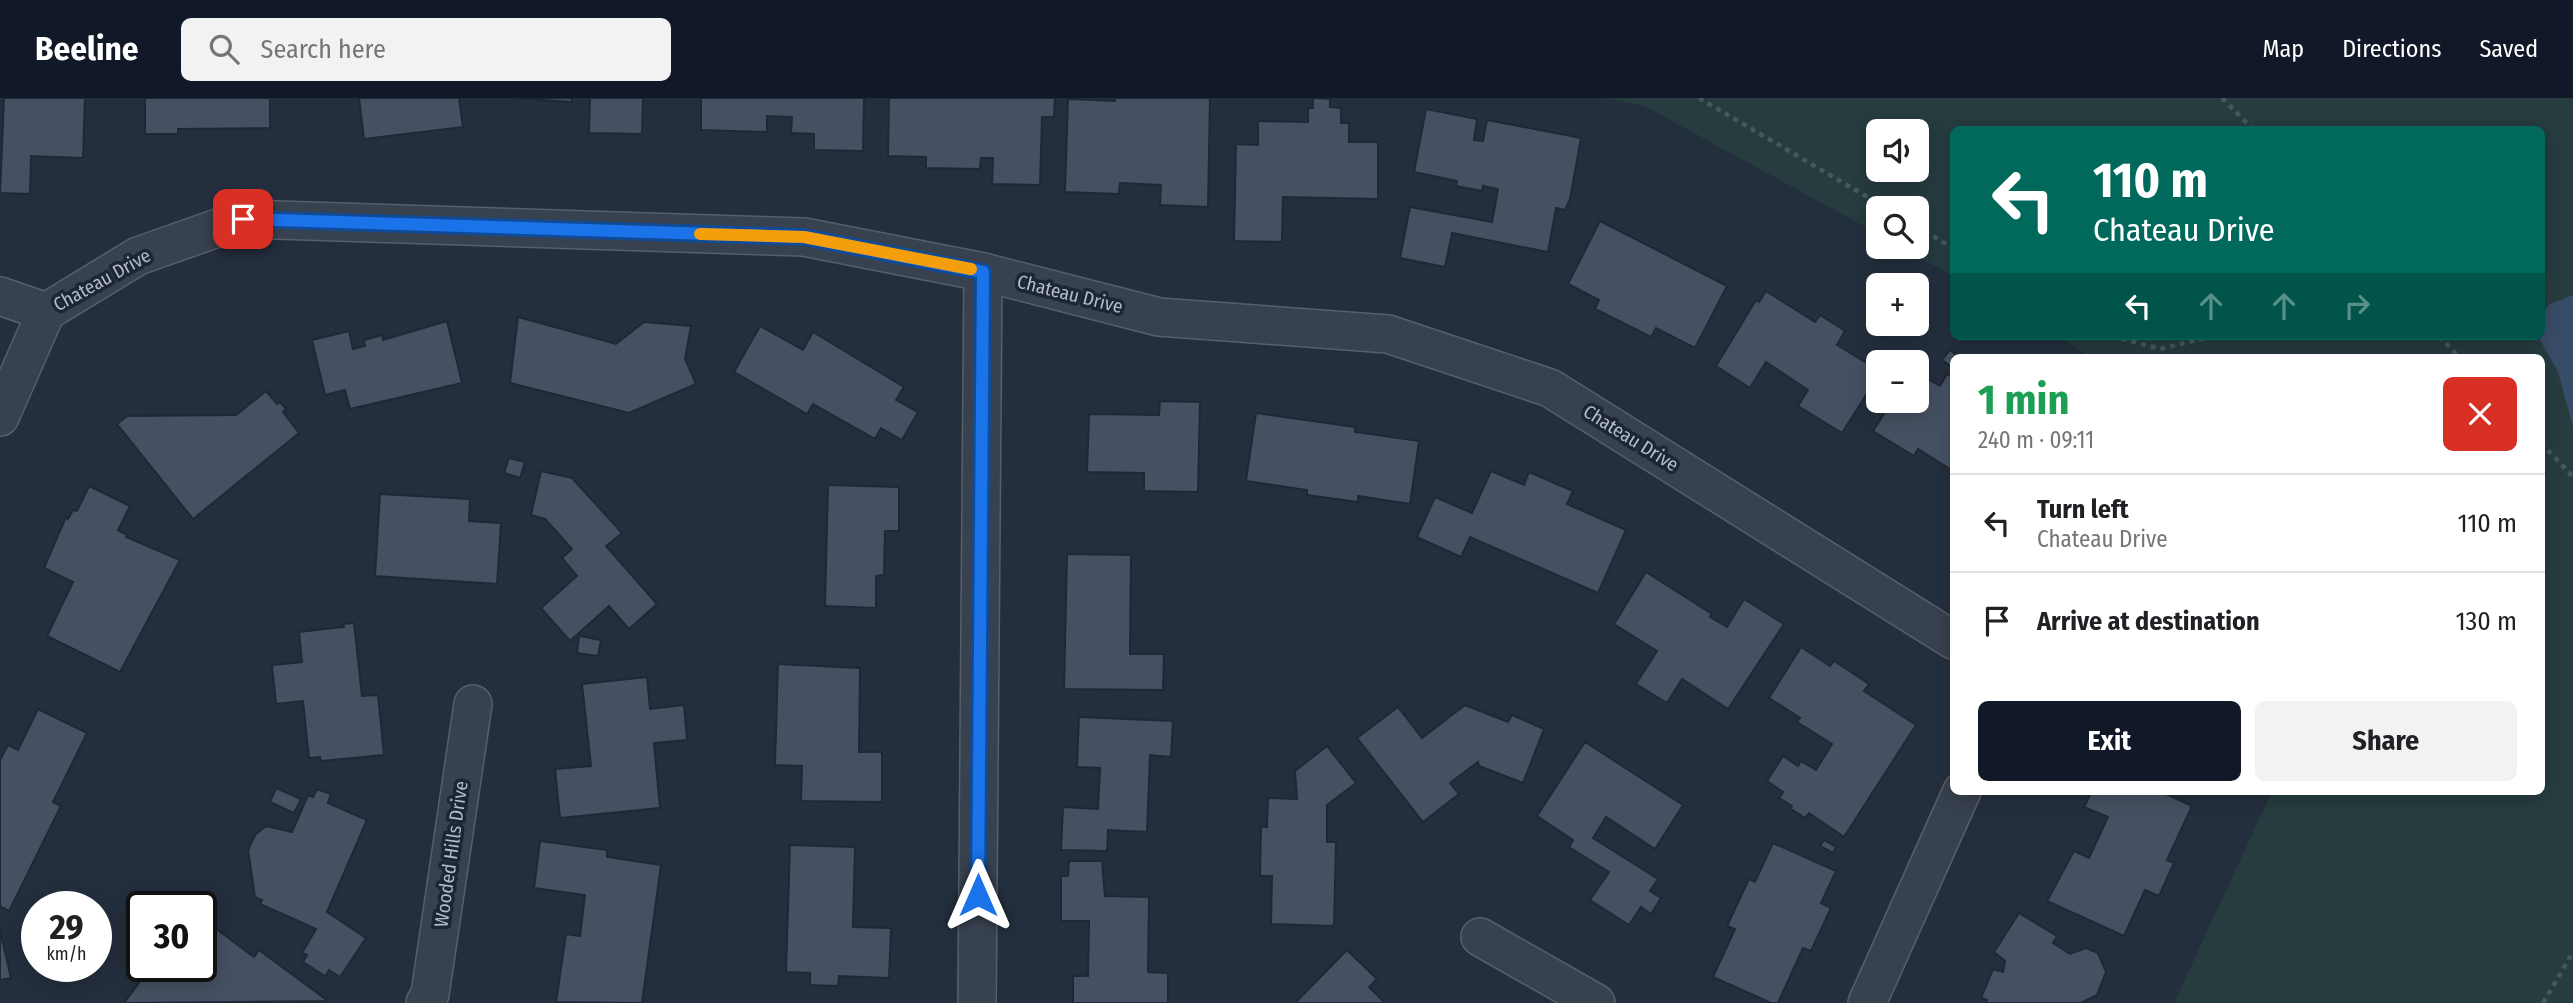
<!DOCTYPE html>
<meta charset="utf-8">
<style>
:root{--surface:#fff;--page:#f2f2f2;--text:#202124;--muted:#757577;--line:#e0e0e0;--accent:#111827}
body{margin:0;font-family:"Fira Sans Condensed",sans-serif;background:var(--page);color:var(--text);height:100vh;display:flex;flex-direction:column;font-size:26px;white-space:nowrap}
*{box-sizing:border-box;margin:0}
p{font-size:23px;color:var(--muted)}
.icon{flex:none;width:38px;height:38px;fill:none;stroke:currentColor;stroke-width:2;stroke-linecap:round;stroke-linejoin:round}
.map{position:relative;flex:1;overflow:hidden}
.panel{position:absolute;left:1950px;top:256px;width:595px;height:441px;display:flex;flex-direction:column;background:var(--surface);border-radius:10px;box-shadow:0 4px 18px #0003}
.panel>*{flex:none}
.hud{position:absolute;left:1950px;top:28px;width:595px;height:214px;border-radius:10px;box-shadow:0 4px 18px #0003;background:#00695c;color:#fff;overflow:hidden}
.buttons{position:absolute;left:1866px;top:21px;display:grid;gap:14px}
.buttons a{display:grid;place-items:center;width:63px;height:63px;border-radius:10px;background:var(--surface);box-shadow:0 4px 18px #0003;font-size:35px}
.speed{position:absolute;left:21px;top:793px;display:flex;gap:14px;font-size:35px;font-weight:700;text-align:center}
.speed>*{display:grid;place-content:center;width:91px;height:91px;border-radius:50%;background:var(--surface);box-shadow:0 4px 18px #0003;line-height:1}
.speed small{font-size:18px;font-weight:400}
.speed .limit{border:4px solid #111;border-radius:10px;background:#fff;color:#111}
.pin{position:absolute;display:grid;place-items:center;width:60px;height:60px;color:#fff;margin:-30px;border-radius:14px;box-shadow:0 4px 10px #0006}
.me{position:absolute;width:77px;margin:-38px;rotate:0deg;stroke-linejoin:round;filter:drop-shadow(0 0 5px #0008)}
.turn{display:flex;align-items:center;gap:24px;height:147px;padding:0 28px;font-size:32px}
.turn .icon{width:91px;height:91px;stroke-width:2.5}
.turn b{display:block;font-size:49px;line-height:60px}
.lanes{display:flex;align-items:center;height:66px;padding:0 28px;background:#0003;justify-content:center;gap:35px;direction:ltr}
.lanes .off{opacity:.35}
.round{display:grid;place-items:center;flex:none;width:74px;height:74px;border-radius:10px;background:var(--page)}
.headline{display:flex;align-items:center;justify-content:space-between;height:119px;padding:0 28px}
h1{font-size:42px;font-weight:700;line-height:52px;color:#1e9e55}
.button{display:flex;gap:14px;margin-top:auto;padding:14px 28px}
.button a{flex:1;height:80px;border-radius:10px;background:var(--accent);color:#fff;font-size:28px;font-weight:700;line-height:80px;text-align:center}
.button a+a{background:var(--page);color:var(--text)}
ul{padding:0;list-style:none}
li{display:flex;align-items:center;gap:21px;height:98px;padding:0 28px;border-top:2px solid var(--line)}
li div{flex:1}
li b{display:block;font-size:26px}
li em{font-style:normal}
header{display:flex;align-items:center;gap:42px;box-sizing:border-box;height:98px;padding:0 35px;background:var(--accent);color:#fff}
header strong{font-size:33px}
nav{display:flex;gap:38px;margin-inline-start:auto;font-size:24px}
.search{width:490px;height:63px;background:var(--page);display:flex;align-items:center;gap:18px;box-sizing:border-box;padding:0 24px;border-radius:10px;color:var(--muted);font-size:26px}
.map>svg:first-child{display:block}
</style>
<header>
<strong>Beeline</strong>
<div class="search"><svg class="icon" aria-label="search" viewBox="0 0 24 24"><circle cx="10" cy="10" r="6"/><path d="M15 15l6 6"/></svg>Search here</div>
<nav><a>Map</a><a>Directions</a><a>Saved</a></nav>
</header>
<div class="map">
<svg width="2573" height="905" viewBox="0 0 2573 905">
<rect width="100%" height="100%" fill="#242f3e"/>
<path fill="#263c3f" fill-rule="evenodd" d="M1605,0H2573V905H2174L2272,693H2541V259H2089L2059,238H2541V32H1953V178L1901,149H1916V110H1878V136L1645,8ZM1878,33H1916V72H1878Z"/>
<polygon fill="#394c67" points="2573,197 2573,329 2558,274 2540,242 2541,222 2548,207"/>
<g fill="#455162" stroke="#1f2835" stroke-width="2">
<polygon points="4,0 85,0 83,60 31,58 30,96 0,95"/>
<polygon points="145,0 270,0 270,30 178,31 178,36 145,36"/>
<polygon points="359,0 459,0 463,29 364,41"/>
<polygon points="514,0 572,0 572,4"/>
<polygon points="590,0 643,0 642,36 589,35"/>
<polygon points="701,0 864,0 863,53 814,52 814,36 791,35 792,19 767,18 767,34 701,32"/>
<polygon points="889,0 1055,0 1054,19 1042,19 1040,87 992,86 993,60 981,60 980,71 926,70 926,59 888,58"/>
<polygon points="1115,0 1210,0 1208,109 1160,107 1161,87 1120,85 1119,96 1065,94 1068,1 1115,3"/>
<polygon points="1313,0 1330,1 1330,9 1341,10 1341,25 1349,25 1349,44 1378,44 1378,101 1283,99 1282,144 1234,143 1236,46 1258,47 1258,23 1308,24 1308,10 1313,10"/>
<polygon points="1426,11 1477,21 1474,42 1483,43 1487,22 1581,40 1570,101 1565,112 1556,110 1548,154 1452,135 1445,169 1400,160 1410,109 1492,124 1498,91 1483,88 1482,93 1456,88 1457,83 1414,74"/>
<polygon points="1600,123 1727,188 1695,250 1656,230 1651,239 1595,211 1599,202 1568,186"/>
<polygon points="1766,193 1815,224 1820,217 1845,233 1837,247 1878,272 1878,278 1842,335 1798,308 1808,292 1766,264 1750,290 1716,268 1756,202 1759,204"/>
<polygon points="518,219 616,246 644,224 691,228 685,261 696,286 629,315 510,285"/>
<polygon points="447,223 462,285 350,311 345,292 325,297 312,242 349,233 353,251 365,248 364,242 382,237 383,242"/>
<polygon points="760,228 803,252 813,234 904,289 896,302 918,314 902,342 881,330 875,341 813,306 807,316 734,274"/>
<polygon points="1950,252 1959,259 1953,259 1953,270 1942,262"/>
<polygon points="1916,274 1940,288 1947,276 1953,279 1953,373 1918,351 1914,358 1873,333 1892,303 1916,303"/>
<polygon points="266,293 277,306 280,304 286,311 283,314 299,335 193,421 117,326 127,318 236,317"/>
<polygon points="1160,303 1200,304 1198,394 1144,393 1144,375 1087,374 1089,316 1159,317"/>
<polygon points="1256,315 1355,329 1355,334 1419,343 1410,406 1358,398 1358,404 1307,397 1307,392 1246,383"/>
<polygon points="509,360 525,364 520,380 504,375"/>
<polygon points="541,373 572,380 622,435 606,448 657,506 629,531 609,508 570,543 541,510 577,478 562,460 572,451 545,421 531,417"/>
<polygon points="1491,373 1524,387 1529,374 1573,393 1567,406 1626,432 1598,495 1470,439 1461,459 1417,439 1435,399 1472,415"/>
<polygon points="828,387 899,389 899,433 885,433 884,477 876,478 876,510 825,508"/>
<polygon points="89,388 130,408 118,432 127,437 126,439 180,462 120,574 47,538 73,484 44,470 66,419 68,421 73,412 77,413"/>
<polygon points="380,396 470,401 469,423 501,425 497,486 375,478"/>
<polygon points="1067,456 1131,457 1130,556 1164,556 1163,592 1064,591"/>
<polygon points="1646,474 1712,516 1710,519 1727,529 1744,501 1784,526 1728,611 1682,581 1667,605 1636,586 1657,553 1614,526"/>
<polygon points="354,525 362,598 378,597 384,657 321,663 320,659 309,660 303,603 276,606 272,567 302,564 299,534 344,529 343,526"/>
<polygon points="579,538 601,542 598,558 577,555"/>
<polygon points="1801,549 1830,568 1834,563 1869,586 1864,593 1916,627 1844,739 1809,715 1805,720 1791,711 1792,708 1779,700 1783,694 1767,683 1783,658 1798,668 1801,663 1816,672 1832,646 1797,624 1800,620 1769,600"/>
<polygon points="778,566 860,570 859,654 882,654 882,704 801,703 802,668 775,667"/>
<polygon points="647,579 650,611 684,607 687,642 654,645 660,710 560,720 555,671 591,668 582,586"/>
<polygon points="1465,607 1508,624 1512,617 1544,631 1523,685 1479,668 1478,664 1450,685 1459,696 1423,724 1357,640 1398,609 1422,640"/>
<polygon points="38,611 87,635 53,704 61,708 9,813 0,808 0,662 8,647 18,652"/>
<polygon points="1079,619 1173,623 1171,659 1150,657 1147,734 1108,732 1107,753 1061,752 1063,709 1098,711 1100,670 1077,669"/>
<polygon points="1585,644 1683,707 1655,751 1606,719 1593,740 1658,781 1650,793 1661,800 1651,816 1641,809 1629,827 1590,802 1609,774 1569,749 1573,742 1537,718"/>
<polygon points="1327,648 1356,685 1327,707 1327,744 1336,744 1334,828 1271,826 1272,778 1260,778 1261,728 1267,729 1268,700 1297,701 1295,673"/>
<polygon points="276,690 301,701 294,715 270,704"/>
<polygon points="317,691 331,696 328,705 367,722 327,814 366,840 340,879 329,872 325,878 303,864 307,857 302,855 316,831 260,806 262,802 255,799 248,752 255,737 266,728 292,734 308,697 313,699"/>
<polygon points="2092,693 2160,693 2192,708 2167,762 2174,765 2159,798 2145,792 2124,838 2047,803 2074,753 2089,760 2108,719 2084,709"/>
<polygon points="1824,742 1836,749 1833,755 1820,748"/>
<polygon points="540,743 607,752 607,759 661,767 642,905 556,904 566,836 580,838 585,797 534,790"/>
<polygon points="1773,745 1836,773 1821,805 1831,810 1811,853 1803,850 1778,905 1771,905 1713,879 1735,831 1727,828 1749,781 1755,784"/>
<polygon points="790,747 855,749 853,829 891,830 889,880 839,878 838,888 810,887 810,875 786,874"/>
<polygon points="1069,763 1102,763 1105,798 1149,799 1148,874 1168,875 1168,905 1073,905 1073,878 1088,878 1089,823 1061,823 1061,778 1068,778"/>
<polygon points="2019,815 2057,838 2053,845 2070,856 2086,850 2098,855 2106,874 2097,897 2081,905 1986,905 1987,902 1981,900 1993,871 2003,874 2005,863 1994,854"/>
<polygon points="203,821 254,859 259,852 328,903 124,905 151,869 161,876 167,868 201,868"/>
<polygon points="0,832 11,880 0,882"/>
<polygon points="1347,852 1377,881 1369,889 1385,905 1295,905"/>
</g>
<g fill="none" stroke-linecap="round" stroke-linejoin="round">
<g stroke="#565f6c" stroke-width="40">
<g id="street">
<polyline points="0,198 46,214 138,158 243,121 804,139 983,174 1159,219 1388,236 1550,290 1953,542"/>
<polyline points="0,319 46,214"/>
<polyline points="1480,839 1596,905"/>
<polyline points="425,905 430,896 473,606"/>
<polyline points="977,905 983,174"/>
<polyline points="1867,905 1962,693"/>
</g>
</g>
<g stroke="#44595c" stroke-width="4.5" stroke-dasharray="5 5" stroke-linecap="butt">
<polyline points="1699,0 1886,110"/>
<polyline points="2222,0 2254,32"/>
<polyline points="1916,128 1953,150"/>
<polyline points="2112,238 2160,251 2213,238"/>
<polyline points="2439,238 2459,259"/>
<polyline points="2541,345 2573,379"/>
<polyline points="2543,905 2573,854"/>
</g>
<use href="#street" stroke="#38414e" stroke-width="37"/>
</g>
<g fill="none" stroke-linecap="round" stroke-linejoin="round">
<g stroke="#114b97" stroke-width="18">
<polyline id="route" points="243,121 804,139 983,174 978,797"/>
</g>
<use href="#route" stroke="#1a73e8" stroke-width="12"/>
<polyline stroke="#f59e0b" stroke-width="12" points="700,136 804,139 971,171"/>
</g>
<g text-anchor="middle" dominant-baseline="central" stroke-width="7" stroke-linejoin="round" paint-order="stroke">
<g font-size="19" fill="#b4bcc9" stroke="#1d2633">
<text transform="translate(102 182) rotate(-29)">Chateau Drive</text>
<text transform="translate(1070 196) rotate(14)">Chateau Drive</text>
<text transform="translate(1631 340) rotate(32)">Chateau Drive</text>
<text transform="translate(451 756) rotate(-82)">Wooded Hills Drive</text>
</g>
</g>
</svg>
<div class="buttons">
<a><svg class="icon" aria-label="sound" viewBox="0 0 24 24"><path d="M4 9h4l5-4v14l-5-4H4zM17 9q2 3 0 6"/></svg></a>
<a><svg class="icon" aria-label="search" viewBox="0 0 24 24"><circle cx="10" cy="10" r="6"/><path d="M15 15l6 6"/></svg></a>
<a>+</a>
<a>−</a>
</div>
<div class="speed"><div>29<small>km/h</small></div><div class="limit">30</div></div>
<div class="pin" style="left:243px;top:121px;background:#d93025"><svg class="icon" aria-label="arrive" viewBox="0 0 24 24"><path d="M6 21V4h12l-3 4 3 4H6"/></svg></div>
<svg class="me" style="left:978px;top:797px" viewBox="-20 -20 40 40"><path d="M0-17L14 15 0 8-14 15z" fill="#1a73e8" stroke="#fff" stroke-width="4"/></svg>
<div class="hud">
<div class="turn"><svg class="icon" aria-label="left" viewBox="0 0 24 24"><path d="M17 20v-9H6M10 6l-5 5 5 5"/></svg><div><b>110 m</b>Chateau Drive</div></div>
<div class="lanes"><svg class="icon" aria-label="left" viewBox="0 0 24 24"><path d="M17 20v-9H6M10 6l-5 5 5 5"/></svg><svg class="icon off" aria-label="ahead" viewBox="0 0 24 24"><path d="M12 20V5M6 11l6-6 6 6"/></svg><svg class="icon off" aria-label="ahead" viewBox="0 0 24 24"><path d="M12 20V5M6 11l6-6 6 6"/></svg><svg class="icon off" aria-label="right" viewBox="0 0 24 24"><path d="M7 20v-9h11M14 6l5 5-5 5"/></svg></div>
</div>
<section class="panel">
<div class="headline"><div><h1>1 min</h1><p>240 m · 09:11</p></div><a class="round" style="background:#d93025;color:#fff"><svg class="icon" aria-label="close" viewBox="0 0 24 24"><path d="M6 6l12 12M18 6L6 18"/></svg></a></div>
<ul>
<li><svg class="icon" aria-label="left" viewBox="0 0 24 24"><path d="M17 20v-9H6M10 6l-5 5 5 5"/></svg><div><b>Turn left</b><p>Chateau Drive</p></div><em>110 m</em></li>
<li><svg class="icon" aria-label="arrive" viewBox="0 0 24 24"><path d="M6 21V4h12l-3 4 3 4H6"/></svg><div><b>Arrive at destination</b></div><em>130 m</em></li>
</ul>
<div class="button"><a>Exit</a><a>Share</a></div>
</section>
</div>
